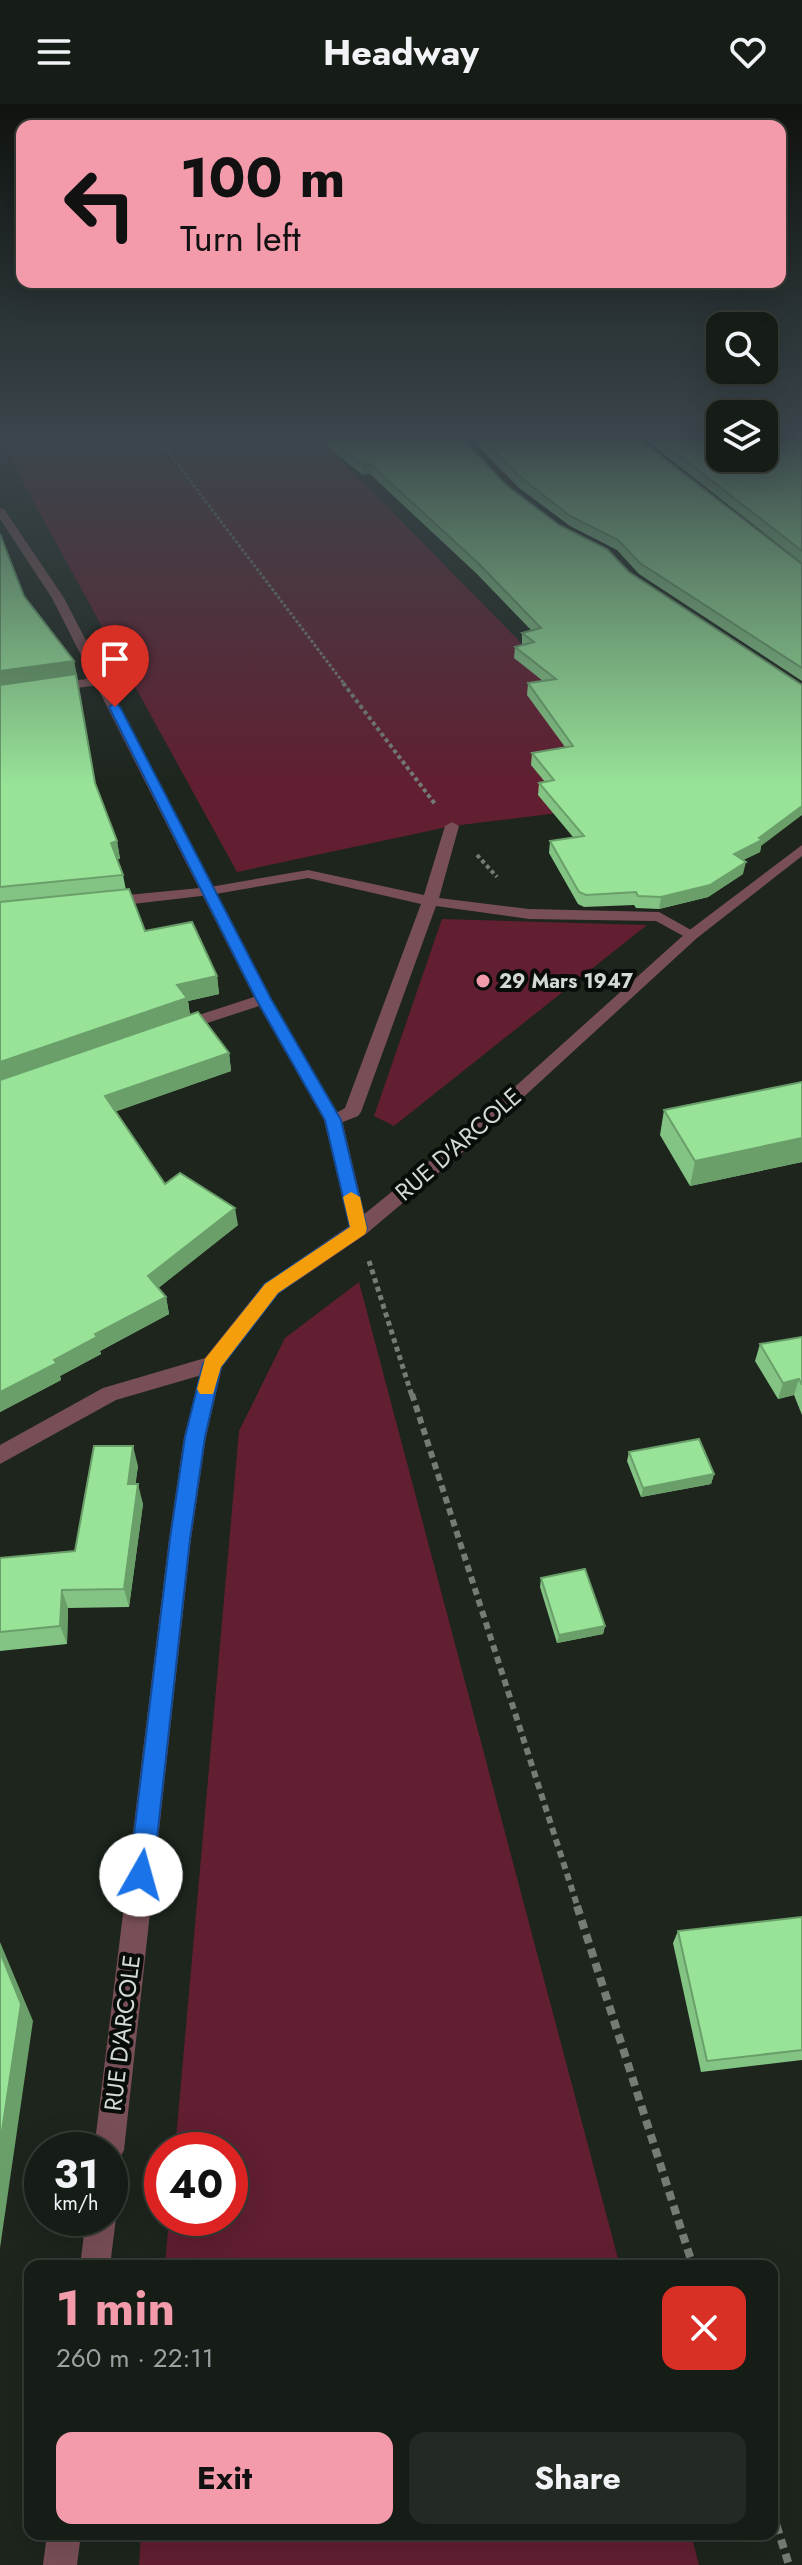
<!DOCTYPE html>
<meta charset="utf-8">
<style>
:root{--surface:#161c16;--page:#232923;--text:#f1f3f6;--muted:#9ea1a1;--line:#353a35;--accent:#f39aab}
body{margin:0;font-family:Jost,sans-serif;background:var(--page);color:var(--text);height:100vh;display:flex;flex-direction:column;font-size:30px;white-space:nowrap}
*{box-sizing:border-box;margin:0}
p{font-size:26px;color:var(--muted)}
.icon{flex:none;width:44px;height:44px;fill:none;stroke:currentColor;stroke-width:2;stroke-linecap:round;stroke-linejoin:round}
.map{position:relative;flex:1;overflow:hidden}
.drawer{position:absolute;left:24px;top:2156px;width:754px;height:280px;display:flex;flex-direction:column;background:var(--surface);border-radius:16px;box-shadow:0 8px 32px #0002,0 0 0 2px var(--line)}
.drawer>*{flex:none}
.hud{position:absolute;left:16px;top:16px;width:770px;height:168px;border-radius:16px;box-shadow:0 8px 32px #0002,0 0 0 2px var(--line);background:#f39aab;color:#111;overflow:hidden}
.buttons{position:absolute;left:706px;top:208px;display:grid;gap:16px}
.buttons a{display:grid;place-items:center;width:72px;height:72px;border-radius:16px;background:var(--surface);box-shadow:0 8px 32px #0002,0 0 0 2px var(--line);font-size:40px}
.speed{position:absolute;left:24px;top:2028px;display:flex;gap:16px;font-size:40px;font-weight:700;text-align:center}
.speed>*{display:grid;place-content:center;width:104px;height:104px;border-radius:50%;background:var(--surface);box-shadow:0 8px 32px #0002,0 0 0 2px var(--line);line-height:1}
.speed small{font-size:20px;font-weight:400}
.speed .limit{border:12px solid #d22;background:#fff;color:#111}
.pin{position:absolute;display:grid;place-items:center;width:68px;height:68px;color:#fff;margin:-82px -34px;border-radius:50% 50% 50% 0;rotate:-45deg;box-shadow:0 0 8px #0007}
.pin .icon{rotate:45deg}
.me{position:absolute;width:88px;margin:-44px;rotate:7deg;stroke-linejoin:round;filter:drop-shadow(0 0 6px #0008)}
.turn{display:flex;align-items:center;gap:28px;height:168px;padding:0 32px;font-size:36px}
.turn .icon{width:104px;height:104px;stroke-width:2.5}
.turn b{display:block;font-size:56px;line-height:68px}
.round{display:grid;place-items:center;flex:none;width:84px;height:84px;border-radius:16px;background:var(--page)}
.headline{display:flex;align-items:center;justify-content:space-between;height:136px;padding:0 32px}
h1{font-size:48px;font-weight:700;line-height:60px;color:var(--accent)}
.action{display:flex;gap:16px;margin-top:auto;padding:16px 32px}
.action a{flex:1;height:92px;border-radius:16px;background:var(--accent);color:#111;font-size:32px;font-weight:700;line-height:92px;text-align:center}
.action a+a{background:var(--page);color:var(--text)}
header{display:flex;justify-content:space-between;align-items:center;height:104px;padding:0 32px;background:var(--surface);font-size:36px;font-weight:700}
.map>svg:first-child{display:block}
</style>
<header><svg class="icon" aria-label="menu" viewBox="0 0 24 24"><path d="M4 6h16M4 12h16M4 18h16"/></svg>Headway<svg class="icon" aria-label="heart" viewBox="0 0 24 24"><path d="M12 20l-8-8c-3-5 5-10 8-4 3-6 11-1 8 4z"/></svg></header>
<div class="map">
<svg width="802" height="2461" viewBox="0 0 802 2461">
<rect width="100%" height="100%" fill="#1d251d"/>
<g fill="#611f31">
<polygon points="0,337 323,337 618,638 607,703 452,722 237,768"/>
<polygon points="442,815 647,821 394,1022 374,1012"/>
<polygon points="359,1178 620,2162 165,2162 169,2114 230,2114 230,2046 175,2046 239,1327 285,1234"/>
<polygon points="141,2430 691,2430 699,2461 139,2461"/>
</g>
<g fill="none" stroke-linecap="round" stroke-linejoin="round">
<polyline stroke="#757c75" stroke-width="3" stroke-dasharray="3 2" stroke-linecap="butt" points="160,337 345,581"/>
<g stroke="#757c75" stroke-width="4" stroke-dasharray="4 3" stroke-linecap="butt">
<polyline points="343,579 435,700"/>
<polyline points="477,751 497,773"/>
</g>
<polyline stroke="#757c75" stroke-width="5" stroke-dasharray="5 4" stroke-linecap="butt" points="369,1157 412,1292"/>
<polyline stroke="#757c75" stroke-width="6" stroke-dasharray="7 5" stroke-linecap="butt" points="412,1290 578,1804"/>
<g stroke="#757c75" stroke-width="8" stroke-dasharray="9 6" stroke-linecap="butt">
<polyline points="577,1802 693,2162"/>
<polyline points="772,2407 789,2461"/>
</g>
<g fill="#794f57" fill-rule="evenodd">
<polygon points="101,573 105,574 105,580 0,595 0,587"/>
<polygon points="452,718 459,722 439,794 529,805 659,808 700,831 692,836 687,834 656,817 529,815 436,802 361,1008 358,1012 333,1022 324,1016 345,1004 421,800 308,774 210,791 107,803 99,798 107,793 210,783 308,766 424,791 445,722"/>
</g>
<g fill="#794f57" fill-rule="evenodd">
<polygon points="0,404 4,405 64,494 271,895 342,1016 368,1125 366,1130 352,1130 350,1125 324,1016 259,902 180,928 172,923 174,919 254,893 52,494 0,415"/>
<polygon points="212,1252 219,1254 222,1260 219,1266 116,1296 0,1360 0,1341 103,1284"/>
</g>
<g fill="#794f57" fill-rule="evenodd">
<polygon points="802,741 802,752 697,834 469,1043 366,1130 278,1190 222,1263 206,1333 191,1435 124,2046 119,2056 110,2060 110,2046 94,2046 169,1435 184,1333 205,1254 264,1180 352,1120 457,1035 687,828"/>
<polygon points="110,2103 116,2114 110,2162 80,2162 86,2114 110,2114"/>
<polygon points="47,2430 81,2430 77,2461 43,2461"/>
</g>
</g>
<g fill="#83c383">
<polygon points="323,337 464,337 761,742 760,748 743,756 743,770 708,793 659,805 636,804 634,801 584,803 578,800 549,749 550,737 573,733 538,691 539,679 545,678 531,661 532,649 565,643 527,591 528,579 543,577 514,554 515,543 522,541 522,529 532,527 477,470 370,370 363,371 335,349"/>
<polygon points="473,337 641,337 802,460 802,577 639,470 617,446 570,422 518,383"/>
<polygon points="647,337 802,337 802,459"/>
<polygon points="0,430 24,492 74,557 95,679 117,737 120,755 117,755 123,771 126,786 145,827 217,872 219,890 188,897 190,911 229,949 231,967 116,1007 165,1080 238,1121 158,1184 166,1193 169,1210 100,1247 101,1250 60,1272 61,1276 0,1308"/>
<polygon points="802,978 802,1058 690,1082 660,1031 664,1006"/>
<polygon points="802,1233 802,1311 794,1291 778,1295 755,1257 760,1240"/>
<polygon points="629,1348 714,1370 711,1380 641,1393 627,1357"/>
<polygon points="138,1362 135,1380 143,1400 129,1503 68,1504 67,1540 0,1547 0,1454 75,1447"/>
<polygon points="541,1474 605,1522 603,1530 557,1539 540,1483"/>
<polygon points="802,1813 802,1956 701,1968 673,1839 678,1827"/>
</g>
<g fill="#6a9f6a">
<polygon points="370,360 370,370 363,371 363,361"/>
<polygon points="74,557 77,573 0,584 0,567"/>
<polygon points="802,702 802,711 761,742 760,748 731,762 734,750 759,734"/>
<polygon points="117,737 120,755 113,756 111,739"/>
<polygon points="746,758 743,770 708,793 659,805 661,793"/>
<polygon points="217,872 219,890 188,897 190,912 0,977 0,958 177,881"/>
<polygon points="229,949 231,967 109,1010 105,992"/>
<polygon points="802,1034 802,1058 690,1082 695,1057"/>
<polygon points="235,1104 238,1121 151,1190 148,1172"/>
<polygon points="166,1193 169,1210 100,1247 101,1250 60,1272 61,1276 0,1308 0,1288 95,1230"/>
<polygon points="799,1275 794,1291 778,1295 783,1279"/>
<polygon points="133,1342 138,1362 133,1400 128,1380"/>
<polygon points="714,1370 711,1380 641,1393 643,1384"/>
<polygon points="138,1380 143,1400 129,1503 124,1485"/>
<polygon points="62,1486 68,1504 67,1540 60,1522"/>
<polygon points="605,1522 603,1530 557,1539 559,1531"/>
<polygon points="0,1838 33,1917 0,2144"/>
</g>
<g fill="#98e398" stroke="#6a9f6a" stroke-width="2">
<polygon points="333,337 464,337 506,381 559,421 607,445 629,468 802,581 802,702 759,734 762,736 734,750 746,758 710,781 661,793 638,792 636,788 586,791 579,788 550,737 584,732 539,679 554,676 532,649 573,642 528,579 556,575 515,543 534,538 522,529 541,524 478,459 370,360 363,361"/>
<polygon points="484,337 641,337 802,460 802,564 640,459 618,436 570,412 519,372"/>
<polygon points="661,337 720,337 720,354 764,354 764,337 802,337 802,447"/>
<polygon points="0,430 24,492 74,557 0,567"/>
<polygon points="76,570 95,679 117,737 111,739 123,771 0,783 0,581"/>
<polygon points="129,785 145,827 192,818 217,872 177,881 187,894 0,958 0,798"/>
<polygon points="198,908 229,949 105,992 165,1080 180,1069 235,1104 148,1172 166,1193 95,1230 97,1233 54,1256 57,1259 0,1288 0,976"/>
<polygon points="802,978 802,1034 695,1057 664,1006"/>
<polygon points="802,1233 802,1281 799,1275 783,1279 760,1240"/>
<polygon points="699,1335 714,1370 643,1384 629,1348"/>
<polygon points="94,1342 133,1342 128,1380 138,1380 124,1485 62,1486 60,1522 0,1528 0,1454 75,1447"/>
<polygon points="585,1465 605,1522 559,1531 541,1474"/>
<polygon points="802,1813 802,1946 707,1957 678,1827"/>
<polygon points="0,1848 21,1900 0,2040"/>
</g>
<linearGradient id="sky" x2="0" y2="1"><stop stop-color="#101410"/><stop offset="0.49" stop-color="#3a464c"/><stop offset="1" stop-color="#3a464c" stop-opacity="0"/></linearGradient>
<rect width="802" height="682" fill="url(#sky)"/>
<polygon fill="#1a73e8" stroke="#114b97" stroke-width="2" points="115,599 120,603 271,895 341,1016 367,1125 278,1189 221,1263 205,1333 190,1435 153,1771 149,1780 141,1783 132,1780 129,1771 170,1435 185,1333 203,1260 265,1180 350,1123 325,1016 256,895 109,603"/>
<polygon fill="#f59e0b" points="351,1088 360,1093 367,1125 365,1130 278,1189 221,1263 213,1290 200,1290 197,1285 205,1255 265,1180 350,1123 343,1093"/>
<circle fill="#f39aab" stroke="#090d09" stroke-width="3" cx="483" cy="877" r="8"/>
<g text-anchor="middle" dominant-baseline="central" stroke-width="8" stroke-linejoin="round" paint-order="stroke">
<g font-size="20" font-weight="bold" fill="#d3d9d3" stroke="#090d09" text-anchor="start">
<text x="499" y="877">29 Mars 1947</text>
</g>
<g font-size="24" fill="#d3d9d3" stroke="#090d09">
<text transform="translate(458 1040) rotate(-41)">RUE D'ARCOLE</text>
<text transform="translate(122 1929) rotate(-83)">RUE D'ARCOLE</text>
</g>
</g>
</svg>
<div class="buttons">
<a><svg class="icon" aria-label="search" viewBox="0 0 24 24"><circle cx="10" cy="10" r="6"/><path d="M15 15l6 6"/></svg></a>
<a><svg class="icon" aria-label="layers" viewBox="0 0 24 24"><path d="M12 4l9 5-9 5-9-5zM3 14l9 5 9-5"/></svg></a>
</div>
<div class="speed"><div>31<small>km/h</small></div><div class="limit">40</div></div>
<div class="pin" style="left:115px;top:603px;background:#d93025"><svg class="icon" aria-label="arrive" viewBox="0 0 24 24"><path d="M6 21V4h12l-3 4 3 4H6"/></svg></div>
<svg class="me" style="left:141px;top:1771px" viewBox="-20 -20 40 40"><circle r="19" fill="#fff"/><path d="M0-13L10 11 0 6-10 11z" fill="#1a73e8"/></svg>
<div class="hud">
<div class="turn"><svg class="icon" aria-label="left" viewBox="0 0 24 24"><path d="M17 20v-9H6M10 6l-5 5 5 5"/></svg><div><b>100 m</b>Turn left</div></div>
</div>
<section class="drawer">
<div class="headline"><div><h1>1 min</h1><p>260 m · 22:11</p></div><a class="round" style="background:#d93025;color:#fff"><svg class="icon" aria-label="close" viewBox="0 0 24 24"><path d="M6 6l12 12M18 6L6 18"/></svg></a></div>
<div class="action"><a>Exit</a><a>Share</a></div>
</section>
</div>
